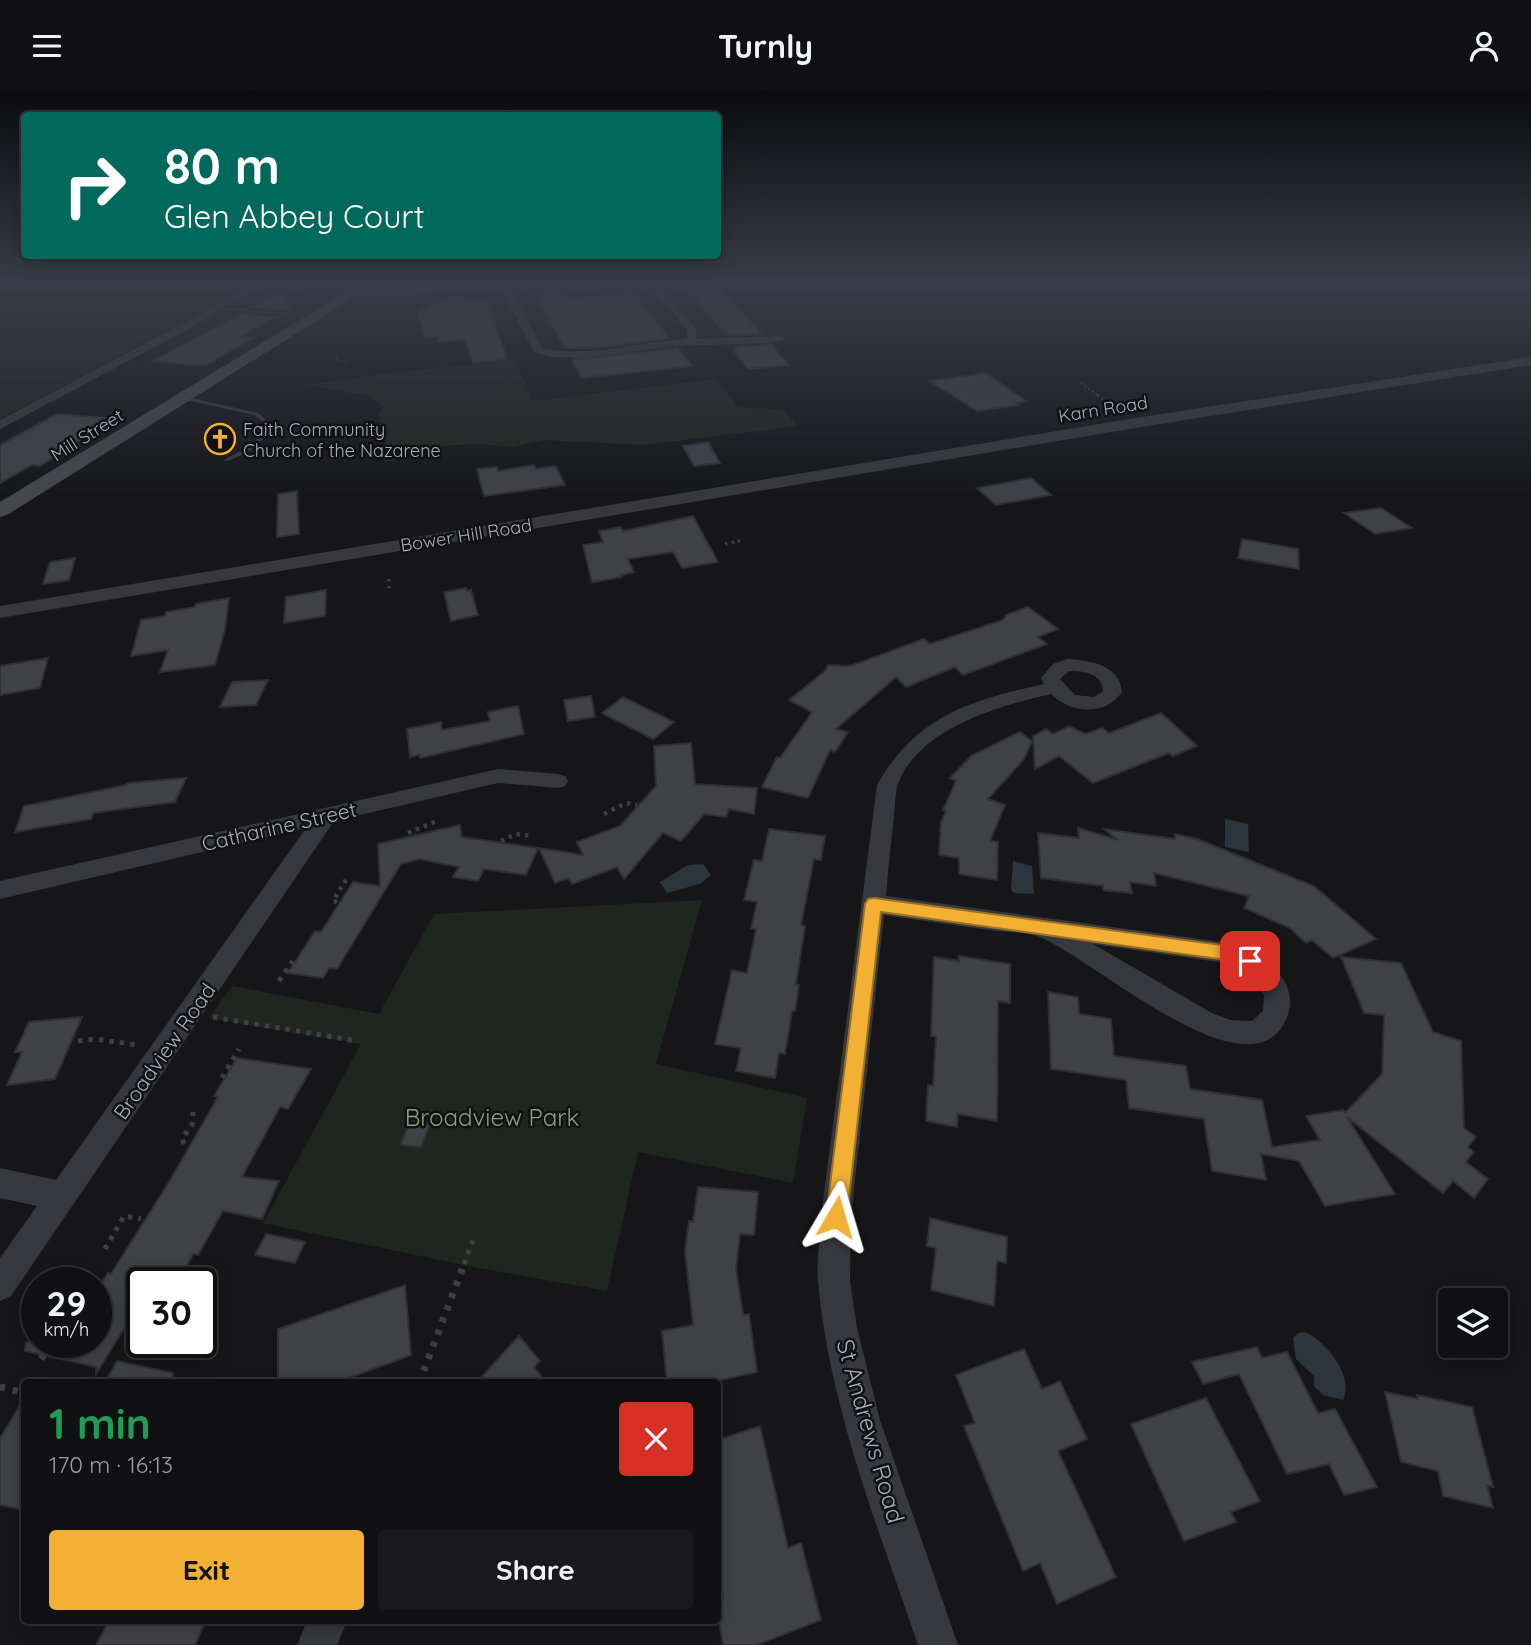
<!DOCTYPE html>
<meta charset="utf-8">
<style>
:root{--surface:#101012;--page:#19191b;--text:#f1f3f6;--muted:#9c9d9f;--line:#303032;--accent:#f2b134}
body{margin:0;font-family:Quicksand,sans-serif;background:var(--page);color:var(--text);height:100vh;display:flex;flex-direction:column;font-size:26px;white-space:nowrap}
*{box-sizing:border-box;margin:0}
p{font-size:23px;color:var(--muted)}
.icon{flex:none;width:38px;height:38px;fill:none;stroke:currentColor;stroke-width:2;stroke-linecap:round;stroke-linejoin:round}
.map{position:relative;flex:1;overflow:hidden}
.sheet{position:absolute;left:21px;top:1288px;width:700px;height:245px;display:flex;flex-direction:column;background:var(--surface);border-radius:7px;box-shadow:0 4px 18px #0003,0 0 0 2px var(--line)}
.sheet>*{flex:none}
.banner{position:absolute;left:21px;top:21px;width:700px;height:147px;border-radius:7px;box-shadow:0 4px 18px #0003,0 0 0 2px var(--line);background:#00695c;color:#fff;overflow:hidden}
.controls{position:absolute;left:1438px;top:1197px;display:grid;gap:14px}
.controls a{display:grid;place-items:center;width:70px;height:70px;border-radius:7px;background:var(--surface);box-shadow:0 4px 18px #0003,0 0 0 2px var(--line);font-size:35px}
.speed{position:absolute;left:21px;top:1176px;display:flex;gap:14px;font-size:35px;font-weight:700;text-align:center}
.speed>*{display:grid;place-content:center;width:91px;height:91px;border-radius:50%;background:var(--surface);box-shadow:0 4px 18px #0003,0 0 0 2px var(--line);line-height:1}
.speed small{font-size:18px;font-weight:400}
.speed .limit{border:4px solid #111;border-radius:10px;background:#fff;color:#111}
.pin{position:absolute;display:grid;place-items:center;width:60px;height:60px;color:#fff;margin:-30px;border-radius:14px;box-shadow:0 4px 10px #0006}
.me{position:absolute;width:77px;margin:-38px;rotate:7deg;stroke-linejoin:round;filter:drop-shadow(0 0 5px #0008)}
.turn{display:flex;align-items:center;gap:24px;height:147px;padding:0 28px;font-size:32px}
.turn .icon{width:91px;height:91px;stroke-width:2.5}
.turn b{display:block;font-size:49px;line-height:60px}
.round{display:grid;place-items:center;flex:none;width:74px;height:74px;border-radius:7px;background:var(--page)}
.head{display:flex;align-items:center;justify-content:space-between;height:119px;padding:0 28px}
h1{font-size:42px;font-weight:800;line-height:52px;color:#1e9e55}
.button{display:flex;gap:14px;margin-top:auto;padding:14px 28px}
.button a{flex:1;height:80px;border-radius:7px;background:var(--accent);color:#111;font-size:28px;font-weight:800;line-height:80px;text-align:center}
.button a+a{background:var(--page);color:var(--text)}
header{display:flex;justify-content:space-between;align-items:center;height:91px;padding:0 28px;background:var(--surface);font-size:32px;font-weight:800}
.map>svg:first-child{display:block}
</style>
<header><svg class="icon" aria-label="menu" viewBox="0 0 24 24"><path d="M4 6h16M4 12h16M4 18h16"/></svg>Turnly<svg class="icon" aria-label="person" viewBox="0 0 24 24"><circle cx="12" cy="8" r="4"/><path d="M4 21q1-7 8-7t8 7"/></svg></header>
<div class="map">
<svg width="1531" height="1554" viewBox="0 0 1531 1554">
<rect width="100%" height="100%" fill="#161618"/>
<g fill="#1e261f">
<polygon points="0,190 247,190 231,203 179,234 0,328"/>
<polygon points="515,269 533,310 716,288 738,316 783,319 798,335 643,354 543,349 513,356 478,353 438,355 408,362 397,369 387,371 376,366 386,351 379,323 384,316 369,305 306,294 398,281"/>
<polygon points="702,809 656,973 807,1007 793,1092 638,1061 607,1200 473,1176 263,1132 361,953 209,927 232,895 379,923 434,823"/>
</g>
<g fill="#2c353c">
<polygon points="1225,728 1248,733 1249,761 1225,756"/>
<polygon points="1013,770 1032,775 1034,803 1014,802 1011,799"/>
<polygon points="703,773 711,784 700,793 667,802 660,791 688,774"/>
<path d="M1305,1241C1326,1250 1355,1286 1343,1309L1323,1304L1314,1295V1285L1296,1268L1293,1247L1299,1242Z"/>
</g>
<g fill="#404145" stroke="#303034" stroke-width="2">
<polygon points="680,190 707,190 713,196 718,195 762,243 726,244"/>
<polygon points="559,199 572,208 633,201 670,247 596,257 565,257 535,203"/>
<polygon points="276,203 283,203 290,216 285,219 252,216"/>
<polygon points="450,205 487,211 507,268 473,272 466,248 438,251 437,245 425,247 418,220"/>
<polygon points="241,223 274,226 240,246 252,247 205,275 153,270"/>
<polygon points="771,254 789,274 748,278 733,259 737,259 735,256"/>
<polygon points="678,257 692,275 582,287 572,269"/>
<polygon points="986,282 1026,310 1016,312 1019,314 977,320 930,290"/>
<polygon points="57,323 106,327 96,333 105,334 40,375 32,374 0,392 0,354"/>
<polygon points="708,351 720,372 694,375 683,355"/>
<polygon points="534,374 536,378 556,375 565,394 484,405 477,378 497,376 498,380"/>
<polygon points="1031,387 1051,404 996,414 977,397"/>
<polygon points="297,400 299,443 277,446 278,403"/>
<polygon points="1381,417 1412,437 1375,443 1344,422"/>
<polygon points="693,425 718,471 682,477 673,461 628,468 634,481 621,484 622,486 592,491 583,454 603,451 599,440 621,436 623,440"/>
<polygon points="1242,448 1298,458 1299,478 1238,467"/>
<polygon points="75,467 69,489 43,493 50,471"/>
<polygon points="466,497 467,500 471,499 478,524 451,530 444,501"/>
<polygon points="326,499 325,525 284,532 286,506"/>
<polygon points="229,507 225,538 215,574 160,581 168,559 131,565 141,529 165,525 166,521 195,516 196,513"/>
<polygon points="1028,516 1058,538 1038,546 1047,553 963,584 955,576 906,596 896,586 836,638 848,641 835,661 830,659 808,707 762,696 777,666 780,667 812,621 789,609 825,580 828,574 850,575 924,548 930,553 1003,529 1006,524"/>
<polygon points="48,567 40,597 0,604 0,575"/>
<polygon points="268,589 256,614 220,616 232,591"/>
<polygon points="591,605 595,626 568,630 564,609"/>
<polygon points="623,606 674,631 653,648 602,622"/>
<polygon points="518,615 524,643 420,667 420,664 410,666 407,638 441,631 442,639 490,630 488,621"/>
<polygon points="1161,622 1197,655 1173,665 1169,662 1093,692 1059,665 1035,678 1033,645 1046,638 1053,643 1069,635 1085,643 1102,637 1109,642"/>
<polygon points="1020,641 1032,650 1024,668 988,708 1005,714 990,750 998,751 997,789 959,783 959,767 939,764 941,731 946,720 943,719 956,690 950,687 971,665"/>
<polygon points="691,652 695,693 757,697 754,723 729,718 726,726 704,723 681,750 663,742 624,788 617,776 572,793 569,787 555,792 539,757 583,764 577,751 620,735 656,695 654,655"/>
<polygon points="186,687 175,711 93,722 91,728 15,741 24,715 126,694 127,692"/>
<polygon points="460,734 462,746 538,757 526,784 484,778 478,790 453,786 459,776 419,768 401,773 337,878 329,877 323,887 288,882 315,840 321,841 353,791 380,795 378,753"/>
<polygon points="1078,737 1118,749 1104,738 1175,748 1175,743 1197,748 1314,795 1376,848 1333,867 1312,849 1306,852 1290,837 1244,817 1249,805 1154,782 1156,795 1130,791 1132,802 1103,799 1103,795 1041,787 1038,742 1079,747"/>
<polygon points="769,738 825,745 821,769 814,768 801,834 805,835 796,893 799,894 795,920 792,920 785,963 779,962 775,987 736,980 741,957 715,953 732,879 747,882 756,838 751,837 757,811 744,809 754,769 762,770"/>
<polygon points="959,865 1010,873 1010,912 998,910 997,1030 958,1023 957,1036 926,1030 928,994 933,995 936,946 931,945 934,866 959,870"/>
<polygon points="1341,866 1401,872 1433,941 1461,950 1464,1037 1476,1046 1468,1056 1474,1061 1466,1071 1488,1088 1474,1107 1453,1090 1443,1102 1347,1026 1395,1103 1325,1115 1299,1070 1261,1063 1266,1089 1212,1080 1204,1028 1129,1017 1126,989 1051,978 1048,901 1078,906 1079,923 1111,928 1114,965 1186,975 1190,998 1262,1009 1272,1056 1320,1049 1306,1025 1343,1019 1345,1022 1382,983 1384,924 1364,922"/>
<polygon points="82,926 55,988 7,994 22,961 15,961 29,931"/>
<polygon points="237,967 311,978 288,1018 280,1016 242,1086 279,1090 262,1128 223,1120 198,1164 193,1163 182,1184 159,1179 151,1192 142,1192 142,1234 128,1231 96,1283 96,1276 25,1260 26,1251 96,1251 96,1200 108,1182 111,1183 169,1091 218,1006 214,1005"/>
<polygon points="410,1031 430,1033 421,1056 400,1054"/>
<polygon points="698,1096 758,1101 754,1144 740,1143 736,1177 743,1224 749,1223 757,1281 707,1292 667,1292 662,1240 693,1234 685,1160 689,1130 693,1131"/>
<polygon points="930,1127 1007,1146 1006,1172 997,1170 994,1215 931,1199 936,1157 927,1155"/>
<polygon points="266,1143 305,1151 295,1172 255,1164"/>
<polygon points="405,1194 411,1264 335,1292 278,1292 278,1238"/>
<polygon points="519,1245 540,1270 534,1276 547,1292 476,1292"/>
<polygon points="1257,1256 1262,1267 1287,1261 1318,1322 1335,1318 1377,1396 1344,1404 1329,1373 1287,1383 1239,1283 1203,1293 1192,1271"/>
<polygon points="1024,1258 1042,1298 1060,1290 1087,1348 1058,1360 1116,1486 1057,1513 1040,1472 1023,1480 964,1335 975,1332 956,1284"/>
<polygon points="117,1270 173,1282 172,1292 105,1292"/>
<polygon points="1385,1301 1418,1308 1417,1304 1472,1316 1493,1396 1487,1394 1493,1417 1443,1405 1438,1380 1401,1371"/>
<polygon points="1206,1307 1260,1410 1231,1421 1236,1431 1184,1450 1131,1333"/>
<polygon points="24,1308 24,1419 0,1414 0,1347"/>
<polygon points="760,1335 788,1457 801,1452 821,1529 757,1554 723,1554 718,1523 718,1509 723,1506 718,1476 718,1349"/>
<polygon points="109,1530 206,1530 195,1554 96,1554"/>
</g>
<g fill="none" stroke-linecap="round" stroke-linejoin="round">
<g stroke="#3d3f44" stroke-width="2" stroke-dasharray="2 2.5" stroke-linecap="butt">
<polyline points="547,230 550,237 553,237"/>
<polyline points="337,266 336,270 347,271"/>
<polyline points="1081,292 1099,305"/>
</g>
<g stroke="#3d3f44" stroke-width="2.5" stroke-dasharray="2 3.5" stroke-linecap="butt">
<polyline points="1097,304 1115,317"/>
<polyline points="732,451 742,449"/>
</g>
<g stroke="#3d3f44" stroke-width="3.5" stroke-dasharray="2.5 4.5" stroke-linecap="butt">
<polyline points="725,453 740,450"/>
<polyline points="389,488 389,500"/>
</g>
<g stroke="#3d3f44" stroke-width="4.5" stroke-dasharray="3.5 5" stroke-linecap="butt">
<polyline points="604,723 626,712 637,714"/>
<polyline points="408,742 439,729"/>
<polyline points="501,750 516,743 532,745"/>
<polyline points="337,811 333,810 347,787"/>
<polyline points="291,873 293,870"/>
</g>
<g stroke="#3d3f44" stroke-width="5" stroke-dasharray="4.5 6" stroke-linecap="butt">
<polyline points="279,890 292,871"/>
<polyline points="213,926 357,950"/>
<polyline points="78,950 95,948 138,954"/>
<polyline points="222,987 239,958"/>
<polyline points="184,1053 182,1048 193,1032 193,1016"/>
<polyline points="105,1158 124,1125 141,1128"/>
<polyline points="464,1173 473,1149"/>
</g>
<g stroke="#3d3f44" stroke-width="7" stroke-dasharray="5 8" stroke-linecap="butt">
<polyline points="41,1268 52,1251"/>
<polyline points="419,1292 465,1171"/>
<polyline points="0,1296 24,1302"/>
</g>
<g fill="#37383d" fill-rule="evenodd">
<polygon points="248,197 281,199 283,200 281,201 246,199"/>
<polygon points="308,202 346,205 348,206 346,207 310,204"/>
<polygon points="217,216 285,222 287,223 285,224 215,218"/>
<polygon points="183,305 258,322 275,336 253,358 229,370 225,370 225,368 249,356 269,336 254,324 181,308 180,307"/>
</g>
<g fill="#37383d" fill-rule="evenodd">
<polygon points="250,190 260,190 251,200 196,234 0,338 0,329 188,230 245,196"/>
<path d="M541,190H562L512,200L542,257C589,268 639,250 687,248V239L646,190H655L696,237L697,248L781,245L786,248L768,252L673,255L586,267L552,266L534,261L503,201L353,205L348,202L353,199L506,195Z"/>
<path d="M1067,568C1090,569 1120,574 1122,601C1106,625 1071,623 1051,603C999,615 919,637 898,693C895,702 895,715 894,725C891,752 888,778 886,805L1236,853C1263,862 1299,890 1288,923C1256,1018 1085,860 1037,845C1022,841 1005,841 989,839C954,834 919,829 884,824L851,1126L850,1190L857,1237L880,1329L958,1554H918C878,1436 829,1315 818,1190C816,1169 821,1147 821,1126L877,694C916,625 970,609 1044,593L1041,587L1053,573ZM1069,580C1084,580 1102,582 1103,600L1094,606L1075,604L1060,588ZM1093,853L1232,873L1260,896L1264,905L1263,920L1252,930L1230,929L1212,922Z"/>
<polygon points="498,678 558,683 565,685 568,690 565,695 558,697 498,692 334,730 11,1205 0,1210 0,1167 37,1115 0,1107 0,1077 56,1089 306,737 0,808 0,790"/>
<polygon points="307,1530 347,1530 337,1554 297,1554"/>
</g>
<polygon fill="#37383d" fill-rule="evenodd" points="1531,266 1531,274 1129,338 0,527 0,515 1129,328"/>
<polygon fill="#45474d" fill-rule="evenodd" points="364,190 380,190 7,424 0,426 0,411"/>
</g>
<linearGradient id="sky" x2="0" y2="1"><stop stop-color="#0c0c0d"/><stop offset="0.47" stop-color="#363c48"/><stop offset="1" stop-color="#363c48" stop-opacity="0"/></linearGradient>
<rect width="1531" height="407" fill="url(#sky)"/>
<polygon fill="#f2b134" stroke="#9d7322" stroke-width="2" points="874,807 1236,856 1257,865 1259,870 1257,876 1250,878 1233,870 881,821 847,1126 844,1133 836,1136 829,1133 826,1126 865,813 868,808"/>
<defs>
<g id="church-ring" transform="scale(1.575)"><circle r="9.5" fill="#111113" stroke="#f2b134" stroke-width="1.5"/><path d="M-1.2-6h2.4v3.5h3.3v2.4h-3.3V6h-2.4V-.1h-3.3v-2.4h3.3Z" fill="#f2b134"/></g>
</defs>
<g fill-rule="evenodd">
<use href="#church-ring" x="220" y="348"/>
</g>
<g text-anchor="middle" dominant-baseline="central" stroke-width="5" stroke-linejoin="round" paint-order="stroke">
<g font-size="18" fill="#a8adb8" stroke="#111113">
<text transform="translate(1103 318) rotate(-9)">Karn Road</text>
<text transform="translate(87 344) rotate(-32)">Mill Street</text>
<text transform="translate(466 444) rotate(-9)">Bower Hill Road</text>
</g>
<g font-size="18" fill="#a8adb8" stroke="#111113" text-anchor="start">
<text x="243" y="338">Faith Community<tspan x="243" dy="21">Church of the Nazarene</tspan></text>
</g>
<g font-size="21" fill="#a8adb8" stroke="#111113">
<text transform="translate(279 735) rotate(-13)">Catharine Street</text>
<text transform="translate(164 960) rotate(-55)">Broadview Road</text>
</g>
<g font-size="24" fill="#7fa381" stroke="#111113">
<text x="492" y="1026">Broadview Park</text>
</g>
<g font-size="24" fill="#a8adb8" stroke="#111113">
<text transform="translate(871 1340) rotate(74)">St Andrews Road</text>
</g>
</g>
</svg>
<div class="controls">
<a><svg class="icon" aria-label="layers" viewBox="0 0 24 24"><path d="M12 4l9 5-9 5-9-5zM3 14l9 5 9-5"/></svg></a>
</div>
<div class="speed"><div>29<small>km/h</small></div><div class="limit">30</div></div>
<div class="pin" style="left:1250px;top:870px;background:#d93025"><svg class="icon" aria-label="arrive" viewBox="0 0 24 24"><path d="M6 21V4h12l-3 4 3 4H6"/></svg></div>
<svg class="me" style="left:836px;top:1126px" viewBox="-20 -20 40 40"><path d="M0-17L14 15 0 8-14 15z" fill="#f2b134" stroke="#fff" stroke-width="4"/></svg>
<div class="banner">
<div class="turn"><svg class="icon" aria-label="right" viewBox="0 0 24 24"><path d="M7 20v-9h11M14 6l5 5-5 5"/></svg><div><b>80 m</b>Glen Abbey Court</div></div>
</div>
<section class="sheet">
<div class="head"><div><h1>1 min</h1><p>170 m · 16:13</p></div><a class="round" style="background:#d93025;color:#fff"><svg class="icon" aria-label="close" viewBox="0 0 24 24"><path d="M6 6l12 12M18 6L6 18"/></svg></a></div>
<div class="button"><a>Exit</a><a>Share</a></div>
</section>
</div>
